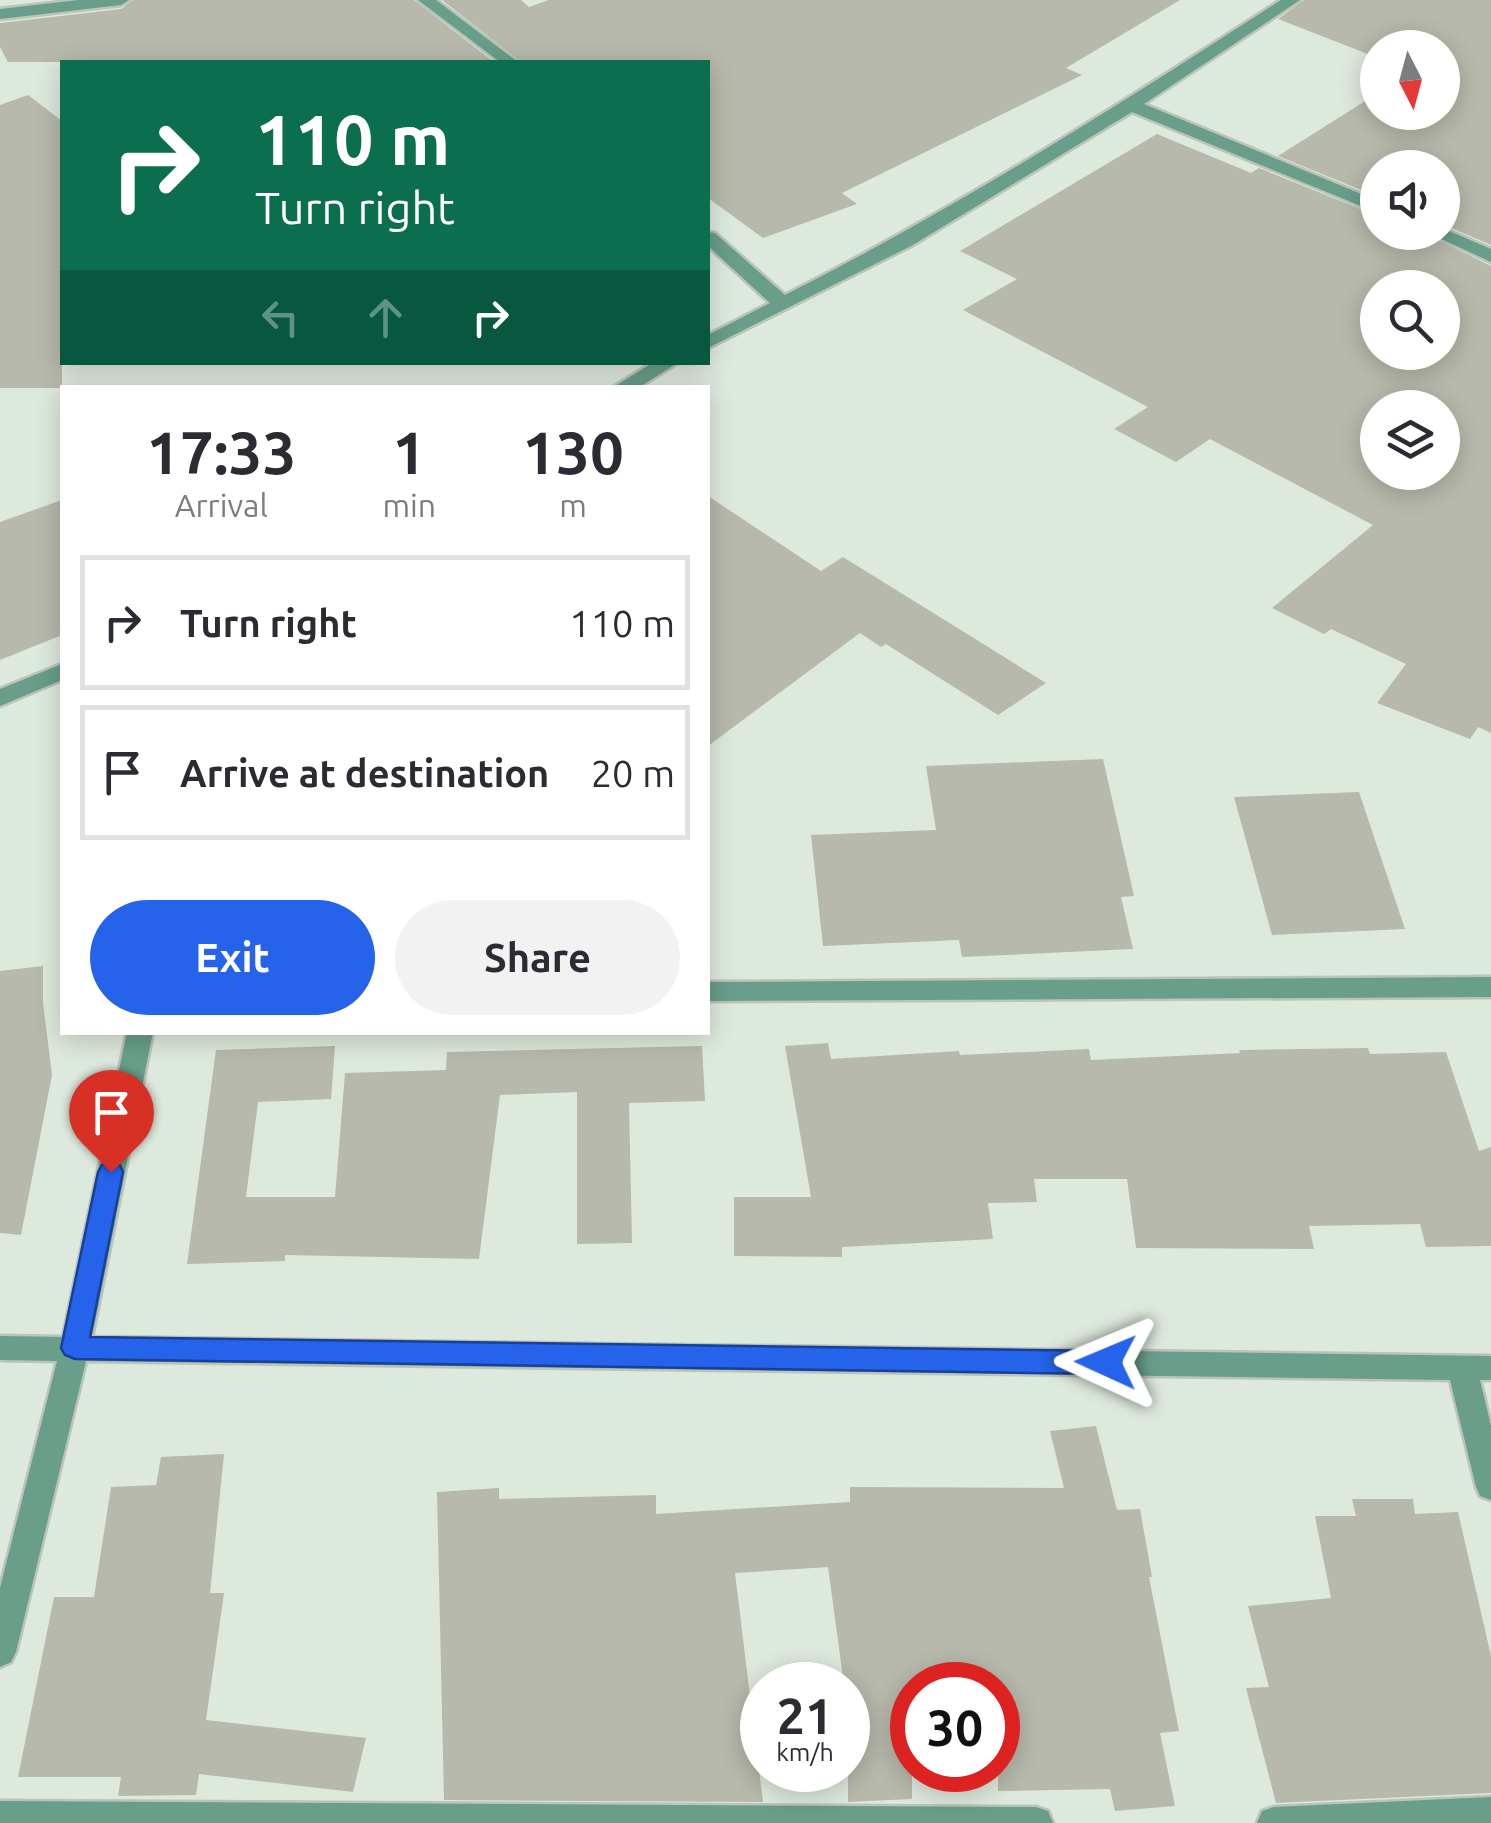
<!DOCTYPE html>
<style>
:root{--surface:#fff;--page:#f2f2f3;--text:#2b2b33;--muted:#7c7c81;--line:#e1e1e2;--accent:#2563eb}
body{margin:0;font-family:Ubuntu,sans-serif;background:var(--page);color:var(--text);height:100vh;display:flex;flex-direction:column;font-size:38px;white-space:nowrap}
*{box-sizing:border-box;margin:0}
p{font-size:32px;color:var(--muted)}
.icon{flex:none;width:55px;height:55px;fill:none;stroke:currentColor;stroke-width:2;stroke-linecap:round;stroke-linejoin:round}
.map{position:relative;flex:1;overflow:hidden}
.details{position:absolute;left:60px;top:385px;width:650px;height:650px;display:flex;flex-direction:column;background:var(--surface);border-radius:0px;box-shadow:0 5px 25px #0003}
.details>*{flex:none}
.guide{position:absolute;left:60px;top:60px;width:650px;height:305px;border-radius:0px;box-shadow:0 5px 25px #0003;background:#0b6e4f;color:#fff;overflow:hidden}
.needle{width:65px;rotate:174deg}
.controls{position:absolute;left:1360px;top:30px;display:grid;gap:20px}
.controls a{display:grid;place-items:center;width:100px;height:100px;border-radius:50%;background:var(--surface);box-shadow:0 5px 25px #0003;font-size:50px}
.speed{position:absolute;left:740px;top:1662px;display:flex;gap:20px;font-size:50px;font-weight:700;text-align:center}
.speed>*{display:grid;place-content:center;width:130px;height:130px;border-radius:50%;background:var(--surface);box-shadow:0 5px 25px #0003;line-height:1}
.speed small{font-size:25px;font-weight:400}
.speed .limit{border:15px solid #d22;background:#fff;color:#111}
.pin{position:absolute;display:grid;place-items:center;width:85px;height:85px;color:#fff;margin:-102px -42px;border-radius:50% 50% 50% 0;rotate:-45deg;box-shadow:0 0 10px #0007}
.pin .icon{rotate:45deg}
.me{position:absolute;width:110px;margin:-55px;rotate:271deg;stroke-linejoin:round;filter:drop-shadow(0 0 8px #0008)}
.turn{display:flex;align-items:center;gap:35px;height:210px;padding:0 30px;font-size:45px}
.turn .icon{width:130px;height:130px;stroke-width:2.5}
.turn b{display:block;font-size:70px;line-height:85px}
.lanes{display:flex;align-items:center;height:95px;padding:0 30px;background:#0003;justify-content:center;gap:50px;direction:ltr}
.lanes .off{opacity:.35}
.eta{display:flex;justify-content:space-evenly;align-items:center;height:170px;text-align:center}
.eta b{font-size:60px;font-weight:600;line-height:70px}
.primary-button{display:flex;gap:20px;margin-top:auto;padding:20px 30px}
.primary-button a{flex:1;height:115px;border-radius:60px;background:var(--accent);color:#fff;font-size:40px;font-weight:600;line-height:115px;text-align:center}
.primary-button a+a{background:var(--page);color:var(--text)}
ul{padding:0;list-style:none}
li{display:flex;align-items:center;gap:30px;height:135px;margin:0 20px 15px;padding:0 10px;border:5px solid var(--line);border-radius:0px}
li div{flex:1}
li b{display:block;font-size:38px}
li em{font-style:normal}
.map>svg:first-child{display:block}
</style>
<div class="map">
<svg width="1491" height="1823" viewBox="0 0 1491 1823">
<rect width="100%" height="100%" fill="#dee9dd"/>
<g fill="#b6b9ab" fill-rule="evenodd">
<polygon points="133,0 414,0 494,62 8,62 0,47 0,23 121,9"/>
<polygon points="442,0 521,0 529,7 549,0 1180,0 1066,68 1082,75 842,193 857,204 763,238 708,198 708,62 521,62"/>
<polygon points="1304,0 1491,0 1491,245 1442,224 1442,168 1378,168 1378,197 1278,156 1378,93 1378,112 1442,112 1442,48 1378,48 1378,58 1278,19"/>
<polygon points="28,95 62,121 62,388 0,388 0,105"/>
<path d="M1157,134L1251,173L1259,168L1378,216V232H1422L1491,266V733L1478,727L1470,739L1377,703L1406,664L1331,629L1324,634L1272,608L1373,525L1210,439L1176,462L1114,429L1148,407L963,310L1017,279L960,251ZM1378,288H1442V352H1378ZM1378,408H1442V472H1378Z"/>
<polygon points="708,496 821,571 843,557 1046,683 998,715 886,644 881,647 860,633 708,746"/>
<polygon points="62,500 62,635 0,660 0,522"/>
<polygon points="1103,759 1134,896 1121,897 1133,949 962,957 959,940 823,946 811,835 936,830 926,766"/>
<polygon points="1359,792 1405,929 1272,935 1234,797"/>
<polygon points="43,966 43,1003 52,1075 21,1235 0,1233 0,971"/>
<polygon points="828,1043 831,1059 959,1051 960,1055 1089,1049 1091,1060 1240,1053 1239,1050 1368,1048 1370,1054 1446,1052 1479,1151 1491,1147 1491,1246 1426,1247 1420,1224 1309,1226 1314,1249 1136,1248 1127,1179 1034,1179 1037,1202 988,1203 993,1239 842,1247 842,1257 734,1256 734,1197 811,1197 785,1046"/>
<polygon points="335,1046 331,1099 258,1102 246,1197 335,1197 345,1073 446,1070 447,1052 702,1046 705,1101 629,1103 632,1243 577,1244 577,1092 500,1095 479,1259 285,1255 285,1261 187,1264 216,1050"/>
<polygon points="1096,1426 1117,1510 1140,1509 1152,1577 1149,1577 1179,1731 1160,1733 1175,1806 1115,1811 1110,1789 998,1791 998,1685 912,1685 912,1799 848,1802 848,1685 844,1685 828,1567 735,1573 763,1802 444,1800 437,1492 499,1488 499,1499 656,1495 656,1514 850,1502 850,1487 1064,1488 1050,1431"/>
<polygon points="224,1454 210,1593 224,1593 206,1720 366,1738 353,1792 199,1774 196,1795 118,1796 121,1777 18,1777 54,1597 94,1597 111,1487 156,1485 161,1457"/>
<polygon points="1352,1499 1413,1499 1415,1514 1458,1512 1491,1656 1491,1793 1276,1803 1246,1688 1269,1687 1248,1606 1331,1598 1315,1516 1356,1516"/>
</g>
<g fill="none" stroke-linecap="round" stroke-linejoin="round">
<g stroke="#bac4b9" stroke-width="5">
<g id="minor">
<polygon points="79,0 129,0 121,5 0,19 0,9"/>
<polygon points="418,0 436,0 518,62 500,62"/>
<path d="M1281,0H1300L1144,104L1378,201V213L1132,112L911,246L708,348V335L770,303L708,246V232L715,233L785,295C957,208 1119,105 1281,0Z"/>
<polygon points="1442,228 1491,249 1491,262 1426,232 1442,232"/>
<polygon points="654,362 679,362 638,388 612,388"/>
<polygon points="62,664 62,680 0,706 0,689"/>
<polygon points="1491,977 1491,997 708,1001 708,982"/>
<polygon points="127,1032 153,1032 92,1337 1491,1356 1491,1380 1480,1380 1491,1426 1491,1500 1480,1496 1476,1487 1450,1380 86,1361 16,1652 11,1662 0,1667 0,1588 57,1361 0,1360 0,1336 63,1337"/>
<polygon points="1491,1797 1491,1823 1257,1823 1262,1811 1274,1807"/>
<polygon points="0,1801 1036,1807 1048,1811 1053,1823 0,1823"/>
</g>
</g>
<use href="#minor" fill="#689e8a" fill-rule="evenodd"/>
</g>
<polygon fill="#2563eb" stroke="#184099" stroke-width="2.5" points="111,1163 120,1165 123,1172 90,1337 1106,1351 1115,1355 1119,1362 1115,1370 1106,1374 75,1359 65,1355 61,1348 98,1172 102,1165"/>
</svg>
<div class="controls">
<a><svg class="needle" viewBox="-14 -14 28 28"><path d="M0-13l5 13h-10z" fill="#e53935"/><path d="M0 13l5-13h-10z" fill="#7c7c81"/></svg></a>
<a><svg class="icon" aria-label="sound" viewBox="0 0 24 24"><path d="M4 9h4l5-4v14l-5-4H4zM17 9q2 3 0 6"/></svg></a>
<a><svg class="icon" aria-label="search" viewBox="0 0 24 24"><circle cx="10" cy="10" r="6"/><path d="M15 15l6 6"/></svg></a>
<a><svg class="icon" aria-label="layers" viewBox="0 0 24 24"><path d="M12 4l9 5-9 5-9-5zM3 14l9 5 9-5"/></svg></a>
</div>
<div class="speed"><div>21<small>km/h</small></div><div class="limit">30</div></div>
<div class="pin" style="left:111px;top:1172px;background:#d93025"><svg class="icon" aria-label="arrive" viewBox="0 0 24 24"><path d="M6 21V4h12l-3 4 3 4H6"/></svg></div>
<svg class="me" style="left:1106px;top:1362px" viewBox="-20 -20 40 40"><path d="M0-17L14 15 0 8-14 15z" fill="#2563eb" stroke="#fff" stroke-width="4"/></svg>
<div class="guide">
<div class="turn"><svg class="icon" aria-label="right" viewBox="0 0 24 24"><path d="M7 20v-9h11M14 6l5 5-5 5"/></svg><div><b>110 m</b>Turn right</div></div>
<div class="lanes"><svg class="icon off" aria-label="left" viewBox="0 0 24 24"><path d="M17 20v-9H6M10 6l-5 5 5 5"/></svg><svg class="icon off" aria-label="ahead" viewBox="0 0 24 24"><path d="M12 20V5M6 11l6-6 6 6"/></svg><svg class="icon" aria-label="right" viewBox="0 0 24 24"><path d="M7 20v-9h11M14 6l5 5-5 5"/></svg></div>
</div>
<section class="details">
<div class="eta">
<div><b>17:33</b><p>Arrival</p></div>
<div><b>1</b><p>min</p></div>
<div><b>130</b><p>m</p></div>
</div>
<ul>
<li><svg class="icon" aria-label="right" viewBox="0 0 24 24"><path d="M7 20v-9h11M14 6l5 5-5 5"/></svg><div><b>Turn right</b></div><em>110 m</em></li>
<li><svg class="icon" aria-label="arrive" viewBox="0 0 24 24"><path d="M6 21V4h12l-3 4 3 4H6"/></svg><div><b>Arrive at destination</b></div><em>20 m</em></li>
</ul>
<div class="primary-button"><a>Exit</a><a>Share</a></div>
</section>
</div>
